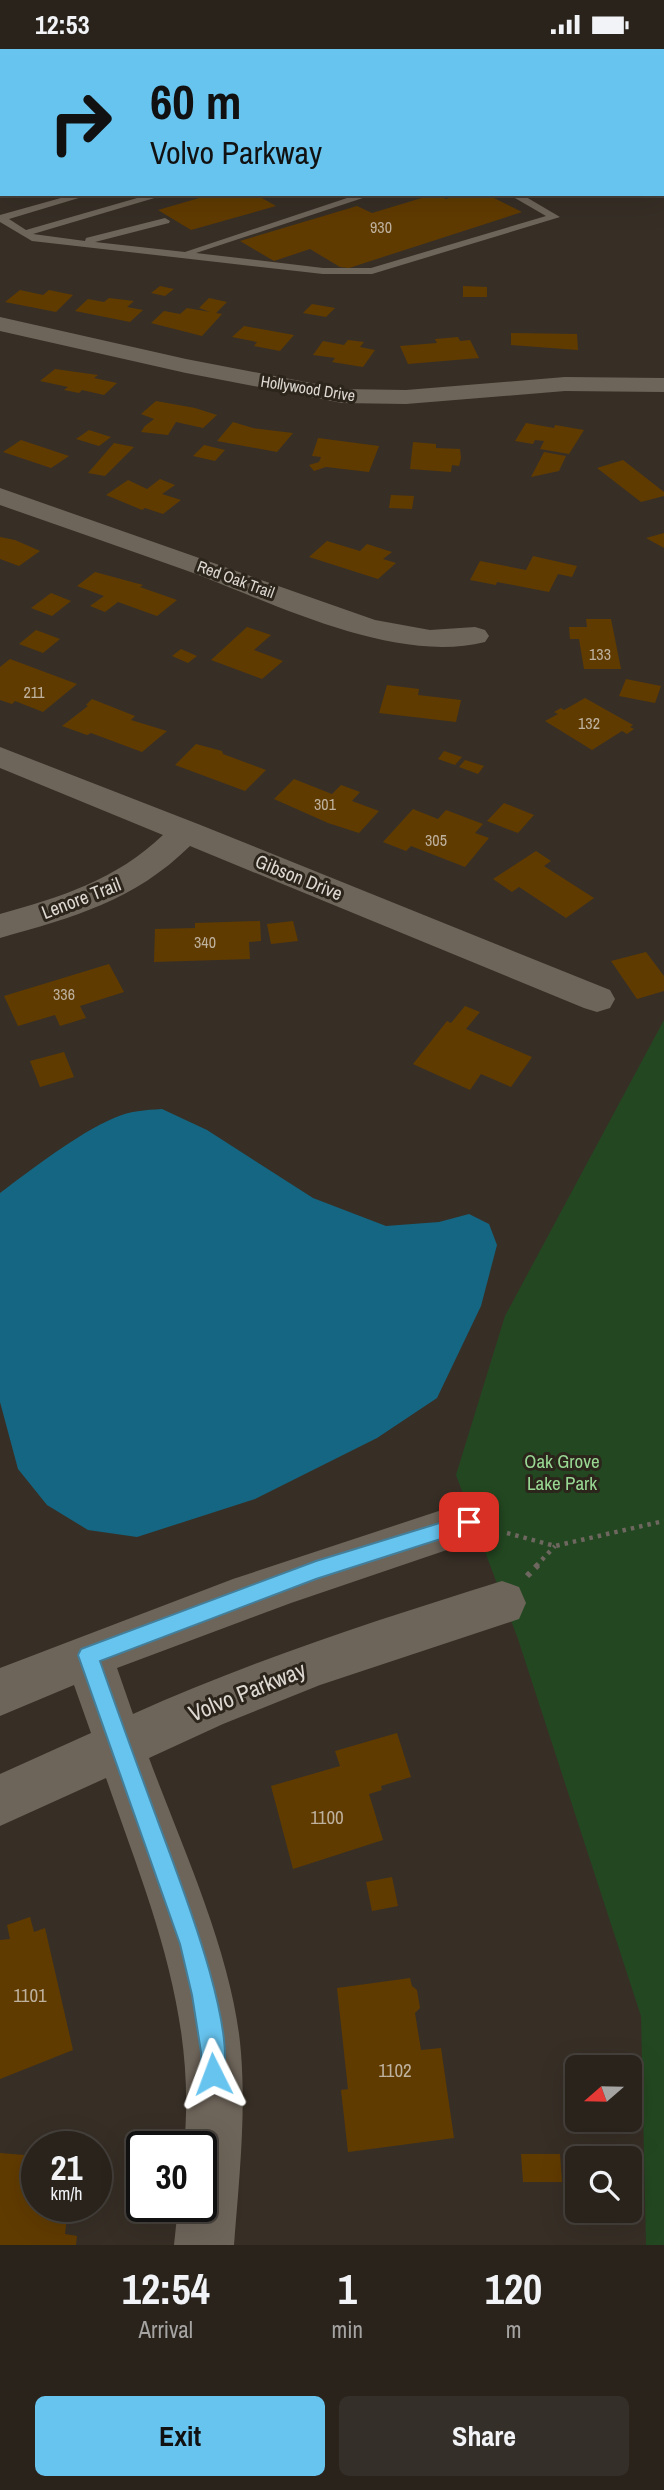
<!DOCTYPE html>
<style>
:root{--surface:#29231c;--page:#352f29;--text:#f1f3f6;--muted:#a5a4a3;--line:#45403b;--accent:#67c4ef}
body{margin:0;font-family:"Archivo Narrow",sans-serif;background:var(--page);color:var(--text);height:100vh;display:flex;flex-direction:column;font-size:26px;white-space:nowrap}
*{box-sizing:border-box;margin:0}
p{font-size:23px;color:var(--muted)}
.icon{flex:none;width:38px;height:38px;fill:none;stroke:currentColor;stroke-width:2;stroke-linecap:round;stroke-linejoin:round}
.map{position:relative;height:2196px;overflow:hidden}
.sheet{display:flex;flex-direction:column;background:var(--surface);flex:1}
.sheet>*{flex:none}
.hud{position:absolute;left:0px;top:0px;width:665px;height:147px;box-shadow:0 7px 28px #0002,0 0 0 2px var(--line);background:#67c4ef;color:#111;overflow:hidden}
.needle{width:46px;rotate:250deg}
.fabs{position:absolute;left:565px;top:2006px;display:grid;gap:14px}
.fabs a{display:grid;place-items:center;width:77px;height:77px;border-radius:10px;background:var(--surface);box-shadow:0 7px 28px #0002,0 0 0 2px var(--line);font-size:35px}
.speed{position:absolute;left:21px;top:2082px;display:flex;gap:14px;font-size:35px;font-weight:700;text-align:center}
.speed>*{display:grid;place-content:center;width:91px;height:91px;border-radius:50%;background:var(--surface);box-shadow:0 7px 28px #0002,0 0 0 2px var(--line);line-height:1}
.speed small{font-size:18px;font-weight:400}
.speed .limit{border:4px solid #111;border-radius:10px;background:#fff;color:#111}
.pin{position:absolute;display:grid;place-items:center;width:60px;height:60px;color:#fff;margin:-30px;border-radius:14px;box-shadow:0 4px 10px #0006}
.me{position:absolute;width:77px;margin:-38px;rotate:357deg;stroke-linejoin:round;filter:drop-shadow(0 0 5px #0008)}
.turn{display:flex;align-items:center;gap:24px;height:147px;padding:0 35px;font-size:32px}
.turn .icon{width:91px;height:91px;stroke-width:2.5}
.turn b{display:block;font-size:49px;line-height:60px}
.eta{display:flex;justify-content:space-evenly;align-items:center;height:119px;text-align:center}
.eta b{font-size:42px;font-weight:700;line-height:49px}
.button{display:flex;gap:14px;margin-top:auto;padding:14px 35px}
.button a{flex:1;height:80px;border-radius:10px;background:var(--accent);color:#111;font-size:28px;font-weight:700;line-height:80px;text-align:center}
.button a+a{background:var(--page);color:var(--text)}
.status{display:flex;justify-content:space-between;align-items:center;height:49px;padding:0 35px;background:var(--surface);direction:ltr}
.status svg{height:19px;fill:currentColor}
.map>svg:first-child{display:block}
</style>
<div class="status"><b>12:53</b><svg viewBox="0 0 49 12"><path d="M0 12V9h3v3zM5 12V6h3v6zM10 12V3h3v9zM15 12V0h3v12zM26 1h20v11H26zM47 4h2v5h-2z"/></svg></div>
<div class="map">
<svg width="664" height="2196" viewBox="0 0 664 2196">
<rect width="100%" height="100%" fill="#372f26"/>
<polygon fill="#234821" points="664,971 664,2196 646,2196 641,1967 518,1590 456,1426 505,1267"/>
<path fill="#156682" d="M162,1060L207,1081L313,1149L386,1177L439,1173L469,1165L489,1175L497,1196L481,1257L437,1349L377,1389L255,1450L137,1488L88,1481L47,1456L18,1420L0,1353V1144C32,1120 77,1085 114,1069C129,1062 146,1061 162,1060Z"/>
<g fill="#603b00">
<polygon points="213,145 255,145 276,157 191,181 158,161"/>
<polygon points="435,145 446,150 461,145 468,148 486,145 522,163 349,219 340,218 310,200 274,212 240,192 357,157 372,164"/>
<polygon points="160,237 174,240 165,247 151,244"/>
<polygon points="463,237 487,238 487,248 463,248"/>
<polygon points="20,241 43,246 49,241 73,246 56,263 5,253"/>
<polygon points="109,249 134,252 127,258 143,261 130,273 75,262 88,250 104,253"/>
<polygon points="209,249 227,253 216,264 222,265 202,287 151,274 164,262 180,265 187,259 210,263 199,259"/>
<polygon points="312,255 335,259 326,268 303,264"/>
<polygon points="244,277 294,286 280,302 254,297 257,293 232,288"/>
<polygon points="511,284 577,285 578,301 511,296"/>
<polygon points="458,288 460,292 470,291 479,309 408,315 400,297 437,294 435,290"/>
<polygon points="348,291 364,293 360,298 375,301 363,318 332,313 335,309 313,306 323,292 344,296"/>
<polygon points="55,320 98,326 94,329 117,334 104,346 82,341 79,344 64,341 68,338 40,332"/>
<polygon points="156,352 195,359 217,366 203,379 176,373 168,386 141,383 145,377 154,370 141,365"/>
<polygon points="233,373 253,379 293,384 277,403 217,392"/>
<polygon points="526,374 554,379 555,376 584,381 569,405 540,400 544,392 535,391 533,395 515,392"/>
<polygon points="89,381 111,388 99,397 76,390"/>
<polygon points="318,389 379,397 369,423 326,418 314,422 309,416 319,413 321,408 312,407"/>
<polygon points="21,391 69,407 51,419 3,403"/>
<polygon points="413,393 436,395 436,399 460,400 461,409 459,417 452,416 451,423 410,420"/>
<polygon points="114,394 134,398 105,427 88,424"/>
<polygon points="204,396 225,401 215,412 193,407"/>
<polygon points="544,403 566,407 559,422 531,428"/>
<polygon points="623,411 664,443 664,447 641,453 597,419"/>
<polygon points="160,430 175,436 162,445 181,451 163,465 145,459 142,461 106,446 128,431 147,440"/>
<polygon points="391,446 414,447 412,460 389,459"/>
<polygon points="664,484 664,499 646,489"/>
<polygon points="0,488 15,491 40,502 19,517 0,510"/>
<polygon points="327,492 360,502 367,495 392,503 383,510 396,514 378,530 309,508"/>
<polygon points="533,507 577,517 572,528 558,525 549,543 497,533 496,536 470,531 480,512 526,521"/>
<polygon points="95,523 143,536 140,538 177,551 157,567 118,553 105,563 90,557 104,547 77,537"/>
<polygon points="51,544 71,552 52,567 31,559"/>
<polygon points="586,570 611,570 621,620 584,620 579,590 570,590 569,578 587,578"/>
<polygon points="247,578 271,586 254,601 283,612 262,630 211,611"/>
<polygon points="36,581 60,590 43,604 19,595"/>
<polygon points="181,600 197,607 188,614 172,607"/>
<polygon points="10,610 77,635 43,663 15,652 12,655 0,651 0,618"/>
<polygon points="626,630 661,637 655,654 619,647"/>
<polygon points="387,636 419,640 418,646 461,651 456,673 379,664"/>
<polygon points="585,649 633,676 630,678 634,680 627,685 622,682 592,701 545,672 558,665 554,663 561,659 564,661"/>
<polygon points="92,650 135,667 131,671 167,682 142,703 91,684 87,686 62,677 88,657 86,656"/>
<polygon points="196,695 222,702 223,705 266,721 245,742 175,716"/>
<polygon points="444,702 462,708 455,716 438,710"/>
<polygon points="465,711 484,717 478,725 459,718"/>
<polygon points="294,730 332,745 341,736 360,743 352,752 379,762 359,784 328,774 274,750"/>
<polygon points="504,754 534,766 518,784 487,772"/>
<polygon points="413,760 438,770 446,761 483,775 475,784 489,789 465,818 411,797 406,802 383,793"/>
<polygon points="536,802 551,812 544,817 594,849 566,869 519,838 512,843 493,830"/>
<polygon points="260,872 261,892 249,893 250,910 154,913 155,880 195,879 195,874"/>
<polygon points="293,872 298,892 271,895 267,875"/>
<polygon points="646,903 664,927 664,942 637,950 611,912"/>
<polygon points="109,915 124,943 80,957 86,969 60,977 55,966 18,977 4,947"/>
<polygon points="465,957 480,963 466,980 532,1008 511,1038 481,1025 470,1041 413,1015 447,972 451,974"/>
<polygon points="64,1003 74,1028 40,1038 30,1012"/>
<polygon points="397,1684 411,1728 381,1737 382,1741 369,1745 383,1791 293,1820 271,1737 340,1717 335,1702"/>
<polygon points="392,1828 398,1857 372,1862 366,1833"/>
<polygon points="30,1868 34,1883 45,1879 73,2001 0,2030 0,1891 10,1890 7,1876"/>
<polygon points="410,1929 412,1937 417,1941 420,1959 415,1964 421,2001 441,1999 454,2089 348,2103 341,2041 348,2040 337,1939"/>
<polygon points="0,2104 37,2107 37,2158 68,2158 65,2185 77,2187 76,2196 0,2196"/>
<polygon points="521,2105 560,2105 562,2133 523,2133"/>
</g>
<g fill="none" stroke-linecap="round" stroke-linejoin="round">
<g stroke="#6e675f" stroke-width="4.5" stroke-dasharray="3.5 5" stroke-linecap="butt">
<polyline points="507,1484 555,1497 664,1472"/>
<polyline points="536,1517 555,1497"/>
</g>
<polyline stroke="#6e675f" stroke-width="6" stroke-dasharray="4.5 7" stroke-linecap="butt" points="527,1527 538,1516"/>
<g fill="#6e655a" fill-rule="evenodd">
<polygon points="260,0 269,0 270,2 261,2"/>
<polygon points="294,0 305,0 306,2 295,2"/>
<polygon points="345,0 353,0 354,2 346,2"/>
<polygon points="75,145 92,145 9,170 26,181 151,145 168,145 33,185 85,192 86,189 165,169 170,172 169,174 95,193 185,203 359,145 375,145 196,204 323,219 371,219 546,167 508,145 521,145 560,168 372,225 323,225 32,192 0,173 0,166"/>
</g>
<g fill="#6e655a" fill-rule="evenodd">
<polygon points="0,268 186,310 342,340 406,341 565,328 664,329 664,343 565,342 406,355 342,354 186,324 0,282"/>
<path d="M0,439L375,571L430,581L475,578L485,581L489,587L485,593C393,616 272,553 185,521C124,499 62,478 0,456Z"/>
<path d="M0,698L198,775L610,941L615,950L610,959L597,963L584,959L190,797C134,852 74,868 0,889V865C61,848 116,831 163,786L0,719Z"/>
<path d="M469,1452L485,1458L492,1473L485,1488L291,1554L117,1619L133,1665C253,1611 377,1571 502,1532L519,1538L526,1554L519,1570L320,1636L223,1675L149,1709C182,1798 234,1909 241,2004C246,2068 239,2132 234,2196H174L178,2158H201V2098H184C197,1963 149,1853 106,1729L0,1777V1725L91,1684L74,1636L0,1667V1619L233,1530Z"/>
</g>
<g fill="#ad623b" fill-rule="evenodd">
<polygon points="421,0 444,0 420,2"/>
<polygon points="485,0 507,0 484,2"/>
<rect x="0" y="126" width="2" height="12"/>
</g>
</g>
<path fill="#67c4ef" stroke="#437f9b" stroke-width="2" d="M469,1465L475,1467L478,1473L475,1479L316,1530L100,1612C118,1664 137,1715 156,1767C175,1820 242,1984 221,2034L213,2037L205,2034L201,2025V2003L192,1946L180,1895L78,1606L81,1600L316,1512Z"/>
<g text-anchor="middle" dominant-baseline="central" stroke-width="6" stroke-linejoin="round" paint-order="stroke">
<g font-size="16" fill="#beb19e">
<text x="381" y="178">930</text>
<text x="600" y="605">133</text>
<text x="34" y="643">211</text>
<text x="589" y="674">132</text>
<text x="325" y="755">301</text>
<text x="436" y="791">305</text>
<text x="205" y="893">340</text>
<text x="64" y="945">336</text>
</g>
<g font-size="16" fill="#ddd8d2" stroke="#2c251c">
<text transform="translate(308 339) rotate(9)">Hollywood Drive</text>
<text transform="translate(236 530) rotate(20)">Red Oak Trail</text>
</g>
<g font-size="19" fill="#ddd8d2" stroke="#2c251c">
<text transform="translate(299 828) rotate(22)">Gibson Drive</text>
<text transform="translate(81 849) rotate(-21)">Lenore Trail</text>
</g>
<g font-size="19" fill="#98d893" stroke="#2c251c">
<text x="562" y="1412">Oak Grove<tspan x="562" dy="22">Lake Park</tspan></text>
</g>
<g font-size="19" fill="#beb19e">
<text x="327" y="1768">1100</text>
<text x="30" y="1946">1101</text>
<text x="395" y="2021">1102</text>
</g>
<g font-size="23" fill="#ddd8d2" stroke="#2c251c">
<text transform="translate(247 1642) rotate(-22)">Volvo Parkway</text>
</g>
</g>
</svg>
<div class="fabs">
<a><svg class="needle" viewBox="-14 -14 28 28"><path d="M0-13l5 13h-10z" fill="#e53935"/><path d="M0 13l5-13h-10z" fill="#a5a4a3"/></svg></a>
<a><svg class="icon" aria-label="search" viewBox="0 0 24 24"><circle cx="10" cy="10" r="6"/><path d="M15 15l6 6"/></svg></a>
</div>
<div class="speed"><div>21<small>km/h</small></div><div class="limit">30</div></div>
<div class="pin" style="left:469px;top:1473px;background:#d93025"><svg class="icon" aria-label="arrive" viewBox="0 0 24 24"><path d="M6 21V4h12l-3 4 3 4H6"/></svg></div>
<svg class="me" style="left:213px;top:2025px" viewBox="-20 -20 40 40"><path d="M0-17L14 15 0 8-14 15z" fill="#67c4ef" stroke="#fff" stroke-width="4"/></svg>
<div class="hud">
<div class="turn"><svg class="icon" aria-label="right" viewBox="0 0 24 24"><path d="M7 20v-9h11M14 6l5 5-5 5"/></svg><div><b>60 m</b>Volvo Parkway</div></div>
</div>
</div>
<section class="sheet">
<div class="eta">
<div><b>12:54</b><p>Arrival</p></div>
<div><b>1</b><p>min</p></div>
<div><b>120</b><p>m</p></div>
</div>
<div class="button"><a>Exit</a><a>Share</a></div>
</section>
